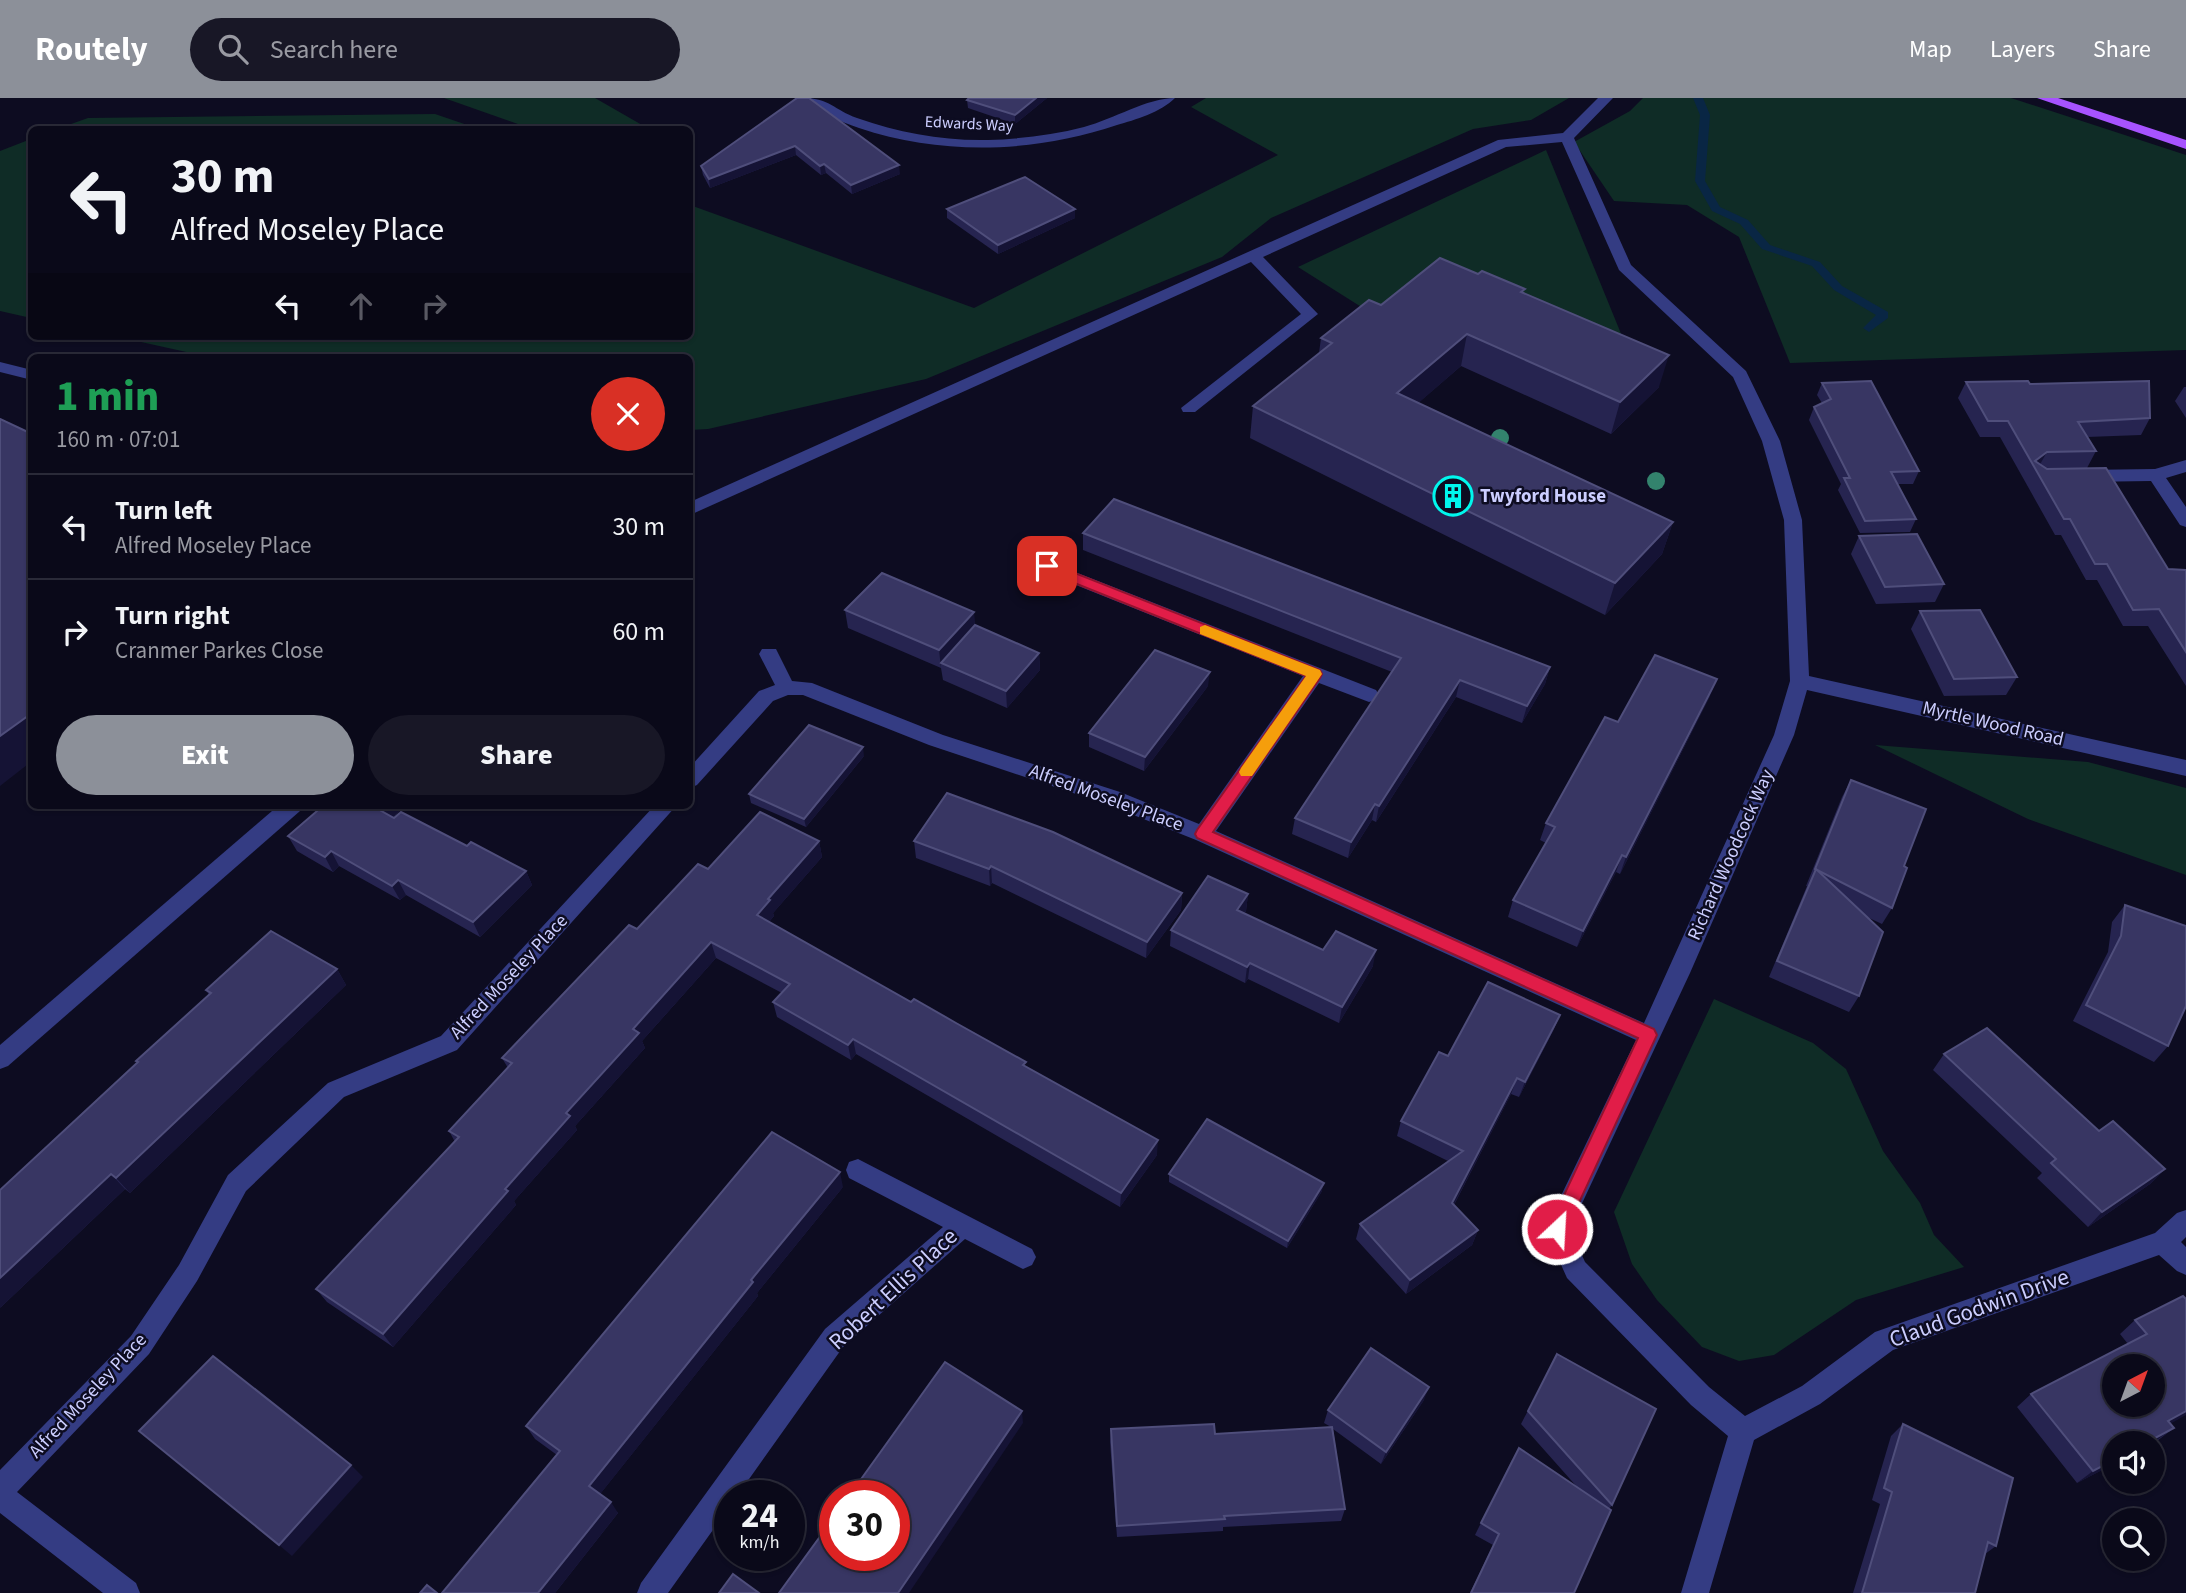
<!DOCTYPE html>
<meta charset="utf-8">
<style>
:root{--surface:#0a0919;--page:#181726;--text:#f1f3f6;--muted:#999aa2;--line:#2a2a38;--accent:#8c9099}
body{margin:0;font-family:"Source Sans 3",sans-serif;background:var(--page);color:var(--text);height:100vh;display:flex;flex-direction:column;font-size:26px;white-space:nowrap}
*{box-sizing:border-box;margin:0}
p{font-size:23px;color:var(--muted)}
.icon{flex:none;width:38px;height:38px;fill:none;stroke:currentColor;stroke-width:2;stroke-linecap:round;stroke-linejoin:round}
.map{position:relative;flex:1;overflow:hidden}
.sheet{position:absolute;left:28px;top:256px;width:665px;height:455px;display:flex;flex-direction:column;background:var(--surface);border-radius:10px;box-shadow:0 2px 5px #0004,0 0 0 2px var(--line)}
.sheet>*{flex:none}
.banner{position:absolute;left:28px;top:28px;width:665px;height:214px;border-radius:10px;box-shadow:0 2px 5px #0004,0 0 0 2px var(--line);background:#0a0919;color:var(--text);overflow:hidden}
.needle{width:46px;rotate:41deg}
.tools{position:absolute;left:2102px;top:1256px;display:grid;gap:14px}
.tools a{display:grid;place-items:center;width:63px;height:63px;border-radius:50%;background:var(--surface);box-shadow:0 2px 5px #0004,0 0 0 2px var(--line);font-size:35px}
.speed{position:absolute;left:714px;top:1382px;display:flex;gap:14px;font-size:35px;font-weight:700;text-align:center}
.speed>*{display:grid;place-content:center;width:91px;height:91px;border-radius:50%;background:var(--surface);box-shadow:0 2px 5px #0004,0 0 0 2px var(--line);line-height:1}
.speed small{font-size:18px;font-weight:400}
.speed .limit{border:10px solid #d22;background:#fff;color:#111}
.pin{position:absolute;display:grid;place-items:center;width:60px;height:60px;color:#fff;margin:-30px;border-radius:14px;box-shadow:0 4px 10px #0006}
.me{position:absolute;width:77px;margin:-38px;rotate:25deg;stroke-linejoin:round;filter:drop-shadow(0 0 5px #0008)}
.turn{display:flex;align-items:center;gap:24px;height:147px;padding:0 28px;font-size:32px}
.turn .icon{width:91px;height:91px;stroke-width:2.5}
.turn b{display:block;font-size:49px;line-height:60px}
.lanes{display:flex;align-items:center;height:66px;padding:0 28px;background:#0003;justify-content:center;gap:35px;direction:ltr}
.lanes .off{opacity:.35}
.round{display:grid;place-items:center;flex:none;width:74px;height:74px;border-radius:37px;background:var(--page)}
.summary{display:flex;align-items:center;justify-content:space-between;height:119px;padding:0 28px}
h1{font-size:42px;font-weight:800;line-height:52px;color:#1e9e55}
.button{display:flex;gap:14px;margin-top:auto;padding:14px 28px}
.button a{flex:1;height:80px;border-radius:42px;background:var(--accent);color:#fff;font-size:28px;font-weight:800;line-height:80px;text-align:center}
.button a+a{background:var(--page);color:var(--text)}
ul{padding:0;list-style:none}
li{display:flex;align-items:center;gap:21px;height:105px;padding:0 28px;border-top:2px solid var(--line)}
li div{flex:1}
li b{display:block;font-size:26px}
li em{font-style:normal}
header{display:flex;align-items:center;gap:42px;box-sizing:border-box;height:98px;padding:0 35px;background:var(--accent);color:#fff}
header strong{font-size:33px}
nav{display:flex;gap:38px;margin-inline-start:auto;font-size:24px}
.search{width:490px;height:63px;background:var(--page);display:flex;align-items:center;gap:18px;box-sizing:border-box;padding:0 24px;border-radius:38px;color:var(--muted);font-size:26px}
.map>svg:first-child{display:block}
</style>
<header>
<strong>Routely</strong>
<div class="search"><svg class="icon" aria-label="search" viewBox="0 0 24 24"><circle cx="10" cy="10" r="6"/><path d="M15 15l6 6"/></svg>Search here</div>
<nav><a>Map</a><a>Layers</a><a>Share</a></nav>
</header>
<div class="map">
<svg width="2186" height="1495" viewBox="0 0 2186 1495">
<rect width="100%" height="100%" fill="#0d0c21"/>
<g fill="#0f2c26">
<polygon points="444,0 595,0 649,31 532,31"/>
<polygon points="1206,0 1569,0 1531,22 1473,31 1271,120 1222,159 926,281 708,331 690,332 690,259 209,259 114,238 690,238 690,107 974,210 1278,57 1191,9"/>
<polygon points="1643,0 2011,0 2186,57 2186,252 1790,265 1739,139 1687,107 1614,103 1574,44 1630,13"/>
<polygon points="435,16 479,31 57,31 88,20"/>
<polygon points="31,41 32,41 31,220 0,213 0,53"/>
<polygon points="1546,52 1624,243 1374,217 1298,169"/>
<polygon points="1875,647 2088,664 2186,690 2186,777 2028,721"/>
<polygon points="1714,901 1813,945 1846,971 1883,1053 1920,1105 1934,1137 1964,1169 1856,1202 1774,1257 1739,1263 1702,1249 1657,1202 1632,1166 1614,1114"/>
</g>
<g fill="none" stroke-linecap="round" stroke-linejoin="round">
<polygon fill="#092644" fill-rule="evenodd" points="1693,0 1703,0 1710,17 1705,83 1720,109 1748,122 1770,147 1820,164 1842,188 1888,214 1888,220 1869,234 1863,230 1876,217 1834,192 1812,168 1762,151 1740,126 1712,113 1695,83 1700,17"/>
<g fill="#343c83" fill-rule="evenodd">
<path d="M803,0C830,0 834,12 857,20C900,35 943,43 988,42C1020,41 1053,37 1084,29C1114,21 1147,0 1175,0C1161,14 1135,22 1117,27C1033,55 943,58 859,30C841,24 817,14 803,0Z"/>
<polygon points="1598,0 1613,0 1574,40 1631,167 1746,273 1780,343 1802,422 1809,578 2186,662 2186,678 1807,592 1794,637 1690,875 1570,1131 1585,1164 1709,1289 1745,1318 1802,1288 1875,1234 2155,1135 2177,1115 2186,1112 2186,1139 2181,1144 2186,1149 2186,1177 2177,1173 2159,1157 1893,1252 1820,1306 1754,1342 1709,1495 1681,1495 1728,1338 1691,1307 1567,1180 1545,1131 1636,942 1196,742 1106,706 929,647 803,597 788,597 773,603 697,687 690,690 690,669 759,593 775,587 759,556 762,551 776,551 792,583 812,585 943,637 1120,694 1199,726 1303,578 1041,473 1038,469 1041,465 1047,463 1376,592 1379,597 1376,602 1369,604 1319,585 1216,733 1644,925 1774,637 1790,583 1784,422 1762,343 1733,279 1619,172 1562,44 1506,49 1263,159 1318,216 1195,314 1183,314 1181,310 1301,216 1251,164 690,417 690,404 1498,42 1563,35"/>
<polygon points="0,264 32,272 32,282 0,274"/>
<polygon points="2186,362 2186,374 2166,380 2186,409 2186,429 2180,427 2151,383 2082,384 2073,378 2082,372 2155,371"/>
<polygon points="279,707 303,707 300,713 8,968 0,971 0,947"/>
<polygon points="655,707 677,707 457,952 344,999 246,1093 197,1183 149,1256 17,1394 136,1485 140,1495 103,1495 0,1415 0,1372 131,1238 179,1167 228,1077 328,985 441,938"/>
<polygon points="858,1061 1032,1151 1036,1159 1032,1167 1023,1171 965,1141 843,1249 737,1398 730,1398 730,1408 668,1495 637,1495 641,1485 825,1231 943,1129 849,1080 846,1072 849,1064"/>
</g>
<polygon fill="#a753ff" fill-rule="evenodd" points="2037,0 2058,0 2186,42 2186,51"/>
</g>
<g fill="#33836d">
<circle cx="1500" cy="340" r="9"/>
<circle cx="1656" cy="383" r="9"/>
</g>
<g fill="#262450">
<polygon points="797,0 900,76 852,96 826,75 821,77 796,57 710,90 703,77 701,68"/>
<polygon points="1047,0 1015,26 968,10 967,2"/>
<polygon points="947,111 1075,120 998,156 947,120"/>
<polygon points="1524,195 1659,289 1611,336 1461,268 1418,305 1673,424 1662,456 1605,517 1250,340 1253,308 1319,255 1321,240 1381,207"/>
<polygon points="1966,284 2030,286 2150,320 2141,337 2087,339 2096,353 2087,370 2045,370 2168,471 2186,472 2186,588 2148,528 2123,528 2097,482 2086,482 2061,437 2055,437 2000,339 1980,339 1958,300"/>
<polygon points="1822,285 1919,373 1913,386 1897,386 1916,421 1910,434 1860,435 1838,392 1841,386 1809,322 1814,309 1822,305 1817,297"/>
<polygon points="2184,289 2186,289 2186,320 2175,303"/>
<polygon points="1083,435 1550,569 1545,586 1522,625 1456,599 1376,724 1372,722 1348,760 1292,736 1295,720 1392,574 1083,452"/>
<polygon points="1859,438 1944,486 1935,504 1876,506 1851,456"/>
<polygon points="845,512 975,527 1039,555 1040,572 1007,610 943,582 941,570 848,530"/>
<polygon points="1920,513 2017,579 2006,597 1944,598 1911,531"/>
<polygon points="1208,588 1144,673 1089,649 1089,635"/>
<polygon points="1710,598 1620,776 1616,774 1577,849 1508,819 1513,802 1546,745 1540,742 1546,725 1618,624"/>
<polygon points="864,658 806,729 751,705 749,696"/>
<polygon points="1851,682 1904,768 1892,810 1882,826 1867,819 1859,898 1849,914 1769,879 1807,788 1806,788 1842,699"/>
<polygon points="406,707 393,719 526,773 532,787 480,839 406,797 400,802 339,768 333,774 297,753 288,738"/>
<polygon points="819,743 822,759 773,815 774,818 769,824 1026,968 1157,1057 1120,1109 856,956 851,962 777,919 773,904 782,895 716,860 642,943 645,950 575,1028 577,1032 514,1103 516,1107 393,1249 327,1204 316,1191 455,1044 449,1033 508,970 502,960 637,831 708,771"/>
<polygon points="914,743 1182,795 1181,812 1146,860 992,785 990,788 916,760"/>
<polygon points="1248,796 1246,813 1244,816 1323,852 1373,868 1339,925 1248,881 1245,885 1170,848 1171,832"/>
<polygon points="2125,807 2168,948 2154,964 2073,923 2108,854 2112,824"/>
<polygon points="337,871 346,887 130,1095 125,1091 0,1210 137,965 209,897 206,892"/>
<polygon points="1560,917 1553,933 1519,999 1511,996 1454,1107 1478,1132 1472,1147 1406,1196 1356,1141 1360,1126 1448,1063 1397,1038 1401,1023 1448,958"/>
<polygon points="1944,956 2099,1033 2165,1071 2150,1086 2088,1129 2037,1080 2042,1075 1933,972"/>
<polygon points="1169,1076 1322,1093 1287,1150 1169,1084"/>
<polygon points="843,1089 757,1195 758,1198 600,1396 618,1415 555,1495 442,1495 557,1357 535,1341 526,1328"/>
<polygon points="2183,1198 2170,1326 2174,1330 2157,1343 2077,1385 2017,1309 2031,1296 2128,1246 2120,1236 2135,1222"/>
<polygon points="1557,1256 1612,1407 1609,1411 1574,1495 1470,1495 1493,1447 1475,1437 1512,1362 1578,1390 1521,1326"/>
<polygon points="1424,1302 1381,1366 1333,1331 1345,1411 1341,1423 1223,1429 1223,1433 1117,1439 1110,1344 1111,1331 1215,1336 1331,1329 1324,1325 1328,1312"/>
<polygon points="1903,1326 1996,1448 1985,1456 1975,1495 1853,1495 1880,1406 1872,1402 1891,1338"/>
</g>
<g fill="#151335">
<polygon points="1036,0 1047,0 1015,26 1015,17"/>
<polygon points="795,48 796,57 710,90 709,81"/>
<polygon points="824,66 826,75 821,77 820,68"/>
<polygon points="899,67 900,76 852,96 851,87"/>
<polygon points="1075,111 1075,120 998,156 998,147"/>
<polygon points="1467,236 1461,268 1392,328 1397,295"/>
<polygon points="1669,257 1659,289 1611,336 1620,304"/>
<polygon points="2047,354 2038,370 2035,363"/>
<polygon points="1673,424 1662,456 1605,517 1615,485"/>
<polygon points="974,514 976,532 941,565 941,570 939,552"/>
<polygon points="1039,555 1040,572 1007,610 1006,593"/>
<polygon points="1550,569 1545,586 1522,625 1527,608"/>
<polygon points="1210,574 1208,588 1144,673 1145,659"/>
<polygon points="1717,581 1710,598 1620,776 1626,759"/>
<polygon points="1460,582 1456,599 1376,724 1379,708"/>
<polygon points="32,615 32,663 0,688 0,638"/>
<polygon points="863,649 864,658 806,729 804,721"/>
<polygon points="1375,706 1372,722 1348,760 1351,744"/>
<polygon points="382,707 406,707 385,726 378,711"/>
<polygon points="819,743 822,759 773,815 774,818 761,833 757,817 768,801"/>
<polygon points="331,753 339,768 333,774 325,759"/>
<polygon points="1622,757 1616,774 1577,849 1583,833"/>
<polygon points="991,768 992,785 990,788 989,771"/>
<polygon points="526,773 532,787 480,839 473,824"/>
<polygon points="398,782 406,797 400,802 392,788"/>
<polygon points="1182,795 1181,812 1146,860 1147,844"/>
<polygon points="1248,796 1246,813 1235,829 1237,812"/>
<polygon points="711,844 716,860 642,943 645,950 575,1028 577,1032 514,1103 516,1107 393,1249 383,1236 505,1091 633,931"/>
<polygon points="1376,852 1373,868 1339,925 1342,909"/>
<polygon points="1250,865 1248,881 1245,885 1247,869"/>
<polygon points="337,871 346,887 130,1095 116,1080"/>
<polygon points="1560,917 1553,933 1519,999 1525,984"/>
<polygon points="853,941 856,956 851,962 848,947"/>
<polygon points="1517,980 1511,996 1447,1120 1452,1105"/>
<polygon points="1158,1042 1157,1057 1120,1109 1121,1095"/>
<polygon points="2165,1071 2150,1086 2088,1129 2102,1114"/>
<polygon points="840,1074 843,1089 757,1195 758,1198 597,1400 589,1388 751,1182"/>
<polygon points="111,1076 125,1091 0,1210 0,1180"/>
<polygon points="1324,1085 1322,1093 1287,1150 1288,1143"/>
<polygon points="1478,1132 1472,1147 1406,1196 1410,1182"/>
<polygon points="1429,1289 1424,1302 1381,1366 1386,1354"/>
<polygon points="1022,1313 1023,1325 909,1495 898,1495"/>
<polygon points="2186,1313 2186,1317 2152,1336 2168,1323"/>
<polygon points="2174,1330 2151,1346 2144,1346"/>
<polygon points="2114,1362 2114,1366 2077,1385 2093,1373"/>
<polygon points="351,1367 363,1379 292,1458 279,1447"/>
<polygon points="611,1404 618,1415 555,1495 538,1495"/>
</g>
<g fill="#383663" stroke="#4f4e7b" stroke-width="2" fill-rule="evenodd">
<polygon points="797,0 809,0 899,67 851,87 824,66 820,68 795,48 709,81 701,68"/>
<polygon points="969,0 1036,0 1015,17 967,2"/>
<polygon points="1025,79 1075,111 998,147 947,111"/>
<polygon points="1440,160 1478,176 1482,173 1525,191 1521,194 1669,257 1620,304 1467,236 1397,295 1673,424 1615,485 1253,308 1332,245 1321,240 1369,202 1381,207"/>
<polygon points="1871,283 1919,373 1891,374 1916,421 1865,423 1844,380 1850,380 1814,309 1831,301 1822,285"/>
<polygon points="2028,283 2030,286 2149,283 2150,320 2078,324 2096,353 2047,354 2035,363 2047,371 2106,370 2168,471 2186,472 2186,554 2159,511 2133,512 2107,466 2095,466 2070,421 2064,421 2008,323 1988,323 1966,284"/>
<polygon points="0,321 32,336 32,615 0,638"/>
<polygon points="1114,401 1550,569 1527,608 1460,582 1379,708 1375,706 1351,744 1295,720 1401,560 1083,435"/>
<polygon points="1917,436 1944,486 1885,489 1859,438"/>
<polygon points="882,475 974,514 939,552 845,512"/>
<polygon points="1980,512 2017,579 1954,581 1920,513"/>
<polygon points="975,527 1039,555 1006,593 941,565"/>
<polygon points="1155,552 1210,574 1145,659 1089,635"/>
<polygon points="1655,557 1717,581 1626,759 1622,757 1583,833 1513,802 1555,729 1546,725 1605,619 1618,624"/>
<polygon points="809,627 863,649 804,721 749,696"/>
<polygon points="1851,682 1926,711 1904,768 1907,770 1892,810 1815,771"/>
<polygon points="947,695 1053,734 1182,795 1147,844 991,768 989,771 914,743"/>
<polygon points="324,707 382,707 378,711 394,720 401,714 467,748 471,744 526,773 473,824 398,782 392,788 331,753 325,759 288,738"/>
<polygon points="760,714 819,743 768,801 770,802 757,817 911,904 914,901 956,925 1026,964 1023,967 1158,1042 1121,1095 853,941 848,947 773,904 790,886 711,844 633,931 639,935 566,1015 570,1018 505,1091 508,1093 383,1236 316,1191 459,1039 449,1033 512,965 502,960 629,827 637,831 698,766 708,771"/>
<polygon points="1816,771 1883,834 1859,898 1777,863"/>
<polygon points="1208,778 1248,796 1237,812 1323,852 1336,833 1376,852 1342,909 1250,865 1247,869 1171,832"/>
<polygon points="2125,807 2186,828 2186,908 2168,948 2086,907 2121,838"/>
<polygon points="271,833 337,871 116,1080 111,1076 0,1180 0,1092 138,964 136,963 211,895 206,892"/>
<polygon points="1488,884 1560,917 1525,984 1517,980 1452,1105 1478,1132 1410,1182 1360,1126 1463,1053 1401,1023 1439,954 1448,958"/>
<polygon points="1987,930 2099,1033 2113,1023 2165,1071 2102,1114 2051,1065 2056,1061 1944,956"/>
<polygon points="1207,1021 1324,1085 1288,1143 1169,1076"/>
<polygon points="772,1034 840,1074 751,1182 753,1184 589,1388 611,1404 538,1495 442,1495 560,1353 526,1328"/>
<path d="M2183,1198L2186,1201V1313L2168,1323L2174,1330L2144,1346H2114V1362L2093,1373L2031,1296L2147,1236L2135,1222ZM2114,1269H2152V1307H2114Z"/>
<polygon points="1371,1250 1429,1289 1386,1354 1328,1312"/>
<polygon points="1557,1256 1656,1311 1612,1407 1528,1313"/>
<polygon points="213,1258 351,1367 279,1447 139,1333"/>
<polygon points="945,1264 1022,1313 898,1495 779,1495 835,1418 835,1458 894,1458 894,1398 849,1398"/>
<polygon points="1214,1326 1215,1336 1332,1329 1345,1411 1224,1418 1225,1421 1117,1428 1111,1331"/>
<polygon points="1903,1326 2013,1380 1996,1448 1988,1444 1975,1495 1862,1495 1892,1394 1884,1390"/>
<polygon points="1519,1350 1611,1412 1574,1495 1471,1495 1499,1436 1481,1425"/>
<polygon points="733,1476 759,1495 719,1495"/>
<polygon points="427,1487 437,1495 420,1495"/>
</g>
<polygon fill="#e11d48" stroke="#92132f" stroke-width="2" points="1047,464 1320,572 1322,576 1320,580 1213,734 1654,931 1657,937 1564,1137 1557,1140 1550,1137 1548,1131 1638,940 1197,740 1195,736 1197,732 1306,578 1042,472 1042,465"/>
<polygon fill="#f59e0b" points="1205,527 1320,572 1322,576 1252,678 1241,678 1239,674 1241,670 1306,578 1200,536 1200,529"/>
<defs>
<g id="building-ring" transform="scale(2.0125)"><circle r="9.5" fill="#0d0c21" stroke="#00f7ed" stroke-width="1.5"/><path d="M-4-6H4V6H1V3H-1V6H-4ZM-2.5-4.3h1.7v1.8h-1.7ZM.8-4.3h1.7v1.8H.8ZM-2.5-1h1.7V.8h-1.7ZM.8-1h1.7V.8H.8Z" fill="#00f7ed"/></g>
</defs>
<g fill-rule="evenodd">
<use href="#building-ring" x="1453" y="398"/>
</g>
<g text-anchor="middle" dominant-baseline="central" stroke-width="5" stroke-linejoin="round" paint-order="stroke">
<g font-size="16" fill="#ccceff" stroke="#0d0c21">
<text transform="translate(969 26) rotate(3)">Edwards Way</text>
</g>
<g font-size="19" font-weight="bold" fill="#ccceff" stroke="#0d0c21" text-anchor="start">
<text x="1480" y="398">Twyford House</text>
</g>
<g font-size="19" fill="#ccceff" stroke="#0d0c21">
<text transform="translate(1993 626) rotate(13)">Myrtle Wood Road</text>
<text transform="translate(1106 700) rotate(20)">Alfred Moseley Place</text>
<text transform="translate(1731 757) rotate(-66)">Richard Woodcock Way</text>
<text transform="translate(509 879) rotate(-47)">Alfred Moseley Place</text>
<text transform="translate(88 1298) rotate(-47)">Alfred Moseley Place</text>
</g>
<g font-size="23" fill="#ccceff" stroke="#0d0c21">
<text transform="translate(893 1191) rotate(-43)">Robert Ellis Place</text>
<text transform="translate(1979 1210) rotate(-20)">Claud Godwin Drive</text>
</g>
</g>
</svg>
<div class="tools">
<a><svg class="needle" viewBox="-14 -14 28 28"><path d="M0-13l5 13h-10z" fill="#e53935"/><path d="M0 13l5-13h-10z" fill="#999aa2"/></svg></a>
<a><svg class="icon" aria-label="sound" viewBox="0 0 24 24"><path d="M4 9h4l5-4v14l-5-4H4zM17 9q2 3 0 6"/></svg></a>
<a><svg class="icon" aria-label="search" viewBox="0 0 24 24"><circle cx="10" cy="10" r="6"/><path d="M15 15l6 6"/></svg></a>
</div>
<div class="speed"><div>24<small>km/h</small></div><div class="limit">30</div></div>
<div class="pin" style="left:1047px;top:468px;background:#d93025"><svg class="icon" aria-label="arrive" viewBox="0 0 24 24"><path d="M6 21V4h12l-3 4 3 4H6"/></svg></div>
<svg class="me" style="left:1557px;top:1131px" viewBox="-20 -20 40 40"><circle r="17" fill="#e11d48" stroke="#fff" stroke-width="3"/><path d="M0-11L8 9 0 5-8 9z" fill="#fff"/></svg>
<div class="banner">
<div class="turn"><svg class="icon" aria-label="left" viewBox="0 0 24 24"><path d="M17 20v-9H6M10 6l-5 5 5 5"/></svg><div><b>30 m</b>Alfred Moseley Place</div></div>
<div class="lanes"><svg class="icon" aria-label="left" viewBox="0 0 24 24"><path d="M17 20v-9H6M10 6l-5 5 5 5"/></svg><svg class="icon off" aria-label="ahead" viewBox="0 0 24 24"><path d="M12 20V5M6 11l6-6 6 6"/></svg><svg class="icon off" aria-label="right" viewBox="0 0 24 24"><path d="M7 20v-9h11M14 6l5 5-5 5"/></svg></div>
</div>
<section class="sheet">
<div class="summary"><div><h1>1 min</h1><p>160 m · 07:01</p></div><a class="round" style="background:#d93025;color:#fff"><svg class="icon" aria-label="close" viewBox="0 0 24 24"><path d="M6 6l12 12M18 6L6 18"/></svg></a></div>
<ul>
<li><svg class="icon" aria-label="left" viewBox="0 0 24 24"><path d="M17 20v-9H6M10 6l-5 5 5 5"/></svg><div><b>Turn left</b><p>Alfred Moseley Place</p></div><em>30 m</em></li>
<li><svg class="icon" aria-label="right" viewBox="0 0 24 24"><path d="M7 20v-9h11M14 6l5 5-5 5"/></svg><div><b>Turn right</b><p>Cranmer Parkes Close</p></div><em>60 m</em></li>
</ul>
<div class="button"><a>Exit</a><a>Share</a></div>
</section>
</div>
